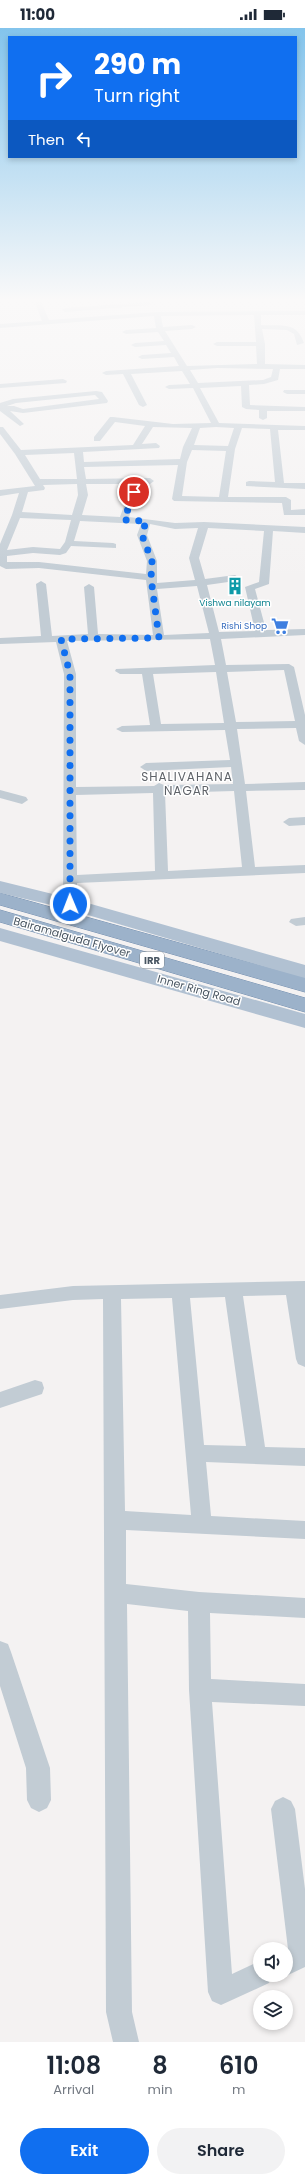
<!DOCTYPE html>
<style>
:root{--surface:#fff;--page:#f2f2f3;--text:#1f2937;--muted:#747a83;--accent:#106ff0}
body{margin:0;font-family:Poppins,sans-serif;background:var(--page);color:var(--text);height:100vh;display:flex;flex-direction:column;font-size:15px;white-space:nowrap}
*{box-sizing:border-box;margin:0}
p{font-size:13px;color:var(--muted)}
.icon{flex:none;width:22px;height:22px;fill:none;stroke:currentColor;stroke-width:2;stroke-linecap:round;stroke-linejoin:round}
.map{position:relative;height:2014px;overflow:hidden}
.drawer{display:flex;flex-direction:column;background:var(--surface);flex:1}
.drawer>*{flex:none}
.hud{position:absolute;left:8px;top:8px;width:289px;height:122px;border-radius:0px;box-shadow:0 2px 6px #0003;background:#106ff0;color:#fff;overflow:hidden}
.fabs{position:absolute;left:253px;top:1914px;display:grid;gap:8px}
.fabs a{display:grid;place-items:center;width:40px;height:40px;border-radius:50%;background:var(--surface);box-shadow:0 2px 6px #0003;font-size:20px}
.pin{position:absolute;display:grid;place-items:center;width:34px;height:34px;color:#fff;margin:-17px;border:2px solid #fff;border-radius:50%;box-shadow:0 1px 4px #0007}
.me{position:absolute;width:44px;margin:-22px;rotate:359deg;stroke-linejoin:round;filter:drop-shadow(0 0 3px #0008)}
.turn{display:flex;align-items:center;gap:14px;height:84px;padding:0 20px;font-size:18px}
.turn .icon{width:52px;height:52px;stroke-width:2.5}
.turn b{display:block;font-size:28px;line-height:34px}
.then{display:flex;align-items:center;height:38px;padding:0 20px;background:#0003;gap:8px;font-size:15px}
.eta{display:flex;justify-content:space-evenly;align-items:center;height:68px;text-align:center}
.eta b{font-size:24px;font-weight:600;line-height:28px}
.button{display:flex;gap:8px;margin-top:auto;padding:8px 20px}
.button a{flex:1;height:46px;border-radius:24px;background:var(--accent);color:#fff;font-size:16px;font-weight:600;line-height:46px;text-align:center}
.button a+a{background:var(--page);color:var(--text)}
.status{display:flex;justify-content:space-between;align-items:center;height:28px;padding:0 20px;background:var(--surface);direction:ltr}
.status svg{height:11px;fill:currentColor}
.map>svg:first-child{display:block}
</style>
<div class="status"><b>11:00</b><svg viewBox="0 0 49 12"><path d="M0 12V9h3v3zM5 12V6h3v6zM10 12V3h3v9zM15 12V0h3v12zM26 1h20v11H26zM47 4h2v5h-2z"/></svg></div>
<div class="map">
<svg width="305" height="2014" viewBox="0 0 305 2014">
<rect width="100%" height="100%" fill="#f4f2f2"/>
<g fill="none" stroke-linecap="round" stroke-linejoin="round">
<g stroke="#738eaf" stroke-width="1">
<g id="trunk">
<polygon points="0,865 305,950 305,964 0,877"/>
<polygon points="0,882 305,970 305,984 0,894"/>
</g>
</g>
<g fill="#c2ccd4" fill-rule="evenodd">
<path d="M35,274H41L49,292L157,284L305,283V287H261V297C281,298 297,293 304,315L297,317L294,306L287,302L262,301L265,316V336L305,337V341H280L278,352L264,356L249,357L250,377L305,379V383H267V390L263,392L259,390V382L246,381L242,379L241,358L200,360L219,395L305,398V402H278L284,455H305V461L246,458V454L249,453L275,454L270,401L242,400L235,421L228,469H286L291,472V482L305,481V487H284L282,475L174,473L172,471L178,437L84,439L86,451L150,450L154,453L150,456H86L88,467L82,487L120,489L129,464L133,461L137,464L129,489L175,495L204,494L305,499V505L273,503L269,556L255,561L266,602L305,601V607L221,611L226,637L289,636L294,639L305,687V717L299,713L296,700L237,701L245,756L305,754V762L246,763L255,839L305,837V845L77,855V876L70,880L63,876L64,646L56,614L0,616V610L41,608L36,556L41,553L46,556L52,608L88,606L84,559L89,556L94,559L98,606L153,607L146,552L39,540L6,541L0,538V516L12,487L19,465L0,468V462L35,458L15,426L0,406V399H3L21,422L133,417L145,398L115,394L100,413H94V409L110,389H113L173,396L211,395L193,360L169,361L165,359L169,357L190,356L182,343L131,346L147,377L143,379L139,377L123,346L106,347L102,345L106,343L179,338L174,329L142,331L138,329L142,327L171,325L166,317L135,319L131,317L135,315L164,313L158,304L126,306L122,304L126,302L156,300L154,288L0,300V296L42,293ZM254,287L256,314H217L213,316L217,318H256L257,336L187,338L165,303L192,301L196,299L192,297L163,299L161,288ZM217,340L273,341L271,349L263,352L198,355L190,342ZM153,399L192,400L183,419L180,431L84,434L83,424L159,420L160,418L156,415L142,416ZM216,399L234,400L228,418L194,417L200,400ZM192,422L226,423L219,469L182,468L187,434ZM74,425L77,451H40L25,427ZM77,456L78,467L72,487L22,484L28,464L44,462L45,460L43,457ZM20,490L71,492L65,514L60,521L33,519L7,522ZM80,493L141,496L137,507L147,533L146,546L39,534H7V528L33,525L60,527L66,525L71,518L116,520V516L113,515L74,513ZM150,496L175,501L198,500L189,530L195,552L157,555V533L147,507ZM208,500L264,503L259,554L245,559L255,603L219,604L207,557L235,553L240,550L235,547L205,551L199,530ZM197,558L209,605L164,607L157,561ZM210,611L215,637L116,641L115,643L120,646H142L150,697L122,698L116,701L122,704L225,702L230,732L146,735L140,739L146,743L231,739L233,756L164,757L159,755L154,758L76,759V646L67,613ZM284,642L295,693L236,694L227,644ZM216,644L224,695L161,696L153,646ZM234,763L242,839L168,843L165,765ZM153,765L155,843L77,847L76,767Z"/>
<polygon points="149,274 152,276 151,277 65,284 62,282 65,280"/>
<polygon points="63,351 67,353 66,355 0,360 0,356"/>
<polygon points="284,362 305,362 305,366 287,366 283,364"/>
<path d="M96,363L102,364L108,373L107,375L23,385L10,383L24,396L20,398L0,383V375L13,371ZM95,367L99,371L23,381L14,378H7L16,375Z"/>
<polygon points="0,762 26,769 28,772 22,776 0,770"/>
<polygon points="305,789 305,797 289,798 283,794 289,790"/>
<polygon points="305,889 305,897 296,898 289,894 291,891"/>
<path d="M305,1253V1339L298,1336L296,1331L286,1267L243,1268L265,1419L305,1420V1438L206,1434L211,1488L305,1493V1511L126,1502V1556L199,1564L305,1570V1590L210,1585L211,1651L305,1656V1678L212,1674L232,1946L260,1933V1947H272L269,1955L221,1977L212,1973L208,1964L189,1662L188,1583L127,1576L132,1984L139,2014H113L106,1984L103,1271L73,1272L0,1281V1267L73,1258ZM225,1269L246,1418L204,1417L190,1270ZM172,1270L191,1487L125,1483L121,1271Z"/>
<polygon points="35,1352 42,1354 44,1360 42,1366 0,1380 0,1364"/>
<polygon points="0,1613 8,1616 11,1624 50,1740 51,1772 47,1780 39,1784 31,1780 27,1772 26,1740 0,1658"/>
<polygon points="283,1769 291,1773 295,1781 305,1861 305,1939 286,1948 286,1922 288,1921 271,1781 275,1773"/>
</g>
<g fill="#b1c1d2" fill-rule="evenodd">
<polygon points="0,853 77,872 305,937 305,951 64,880 0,865"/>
<polygon points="0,900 305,986 305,1000 0,913"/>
</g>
<use href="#trunk" fill="#9cb2ca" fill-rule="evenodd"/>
</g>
<linearGradient id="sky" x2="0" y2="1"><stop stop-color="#83c4ec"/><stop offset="0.49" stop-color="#faf9f9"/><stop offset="1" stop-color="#faf9f9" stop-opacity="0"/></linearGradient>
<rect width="305" height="556" fill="url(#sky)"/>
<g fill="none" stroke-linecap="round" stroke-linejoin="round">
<polyline stroke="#106ff0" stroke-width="7" stroke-dasharray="0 12.6" points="70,876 70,646 61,611 159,610 151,550 152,533 142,507 146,493 124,492 134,464"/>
</g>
<defs>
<g id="building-bare" transform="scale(1.38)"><path d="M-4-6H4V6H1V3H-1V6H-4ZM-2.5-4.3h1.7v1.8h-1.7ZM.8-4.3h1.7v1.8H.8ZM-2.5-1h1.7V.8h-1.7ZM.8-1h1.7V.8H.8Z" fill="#0f9aa8" stroke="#fff" stroke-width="2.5" paint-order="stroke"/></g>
<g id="supermarket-bare" transform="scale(1.38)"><path d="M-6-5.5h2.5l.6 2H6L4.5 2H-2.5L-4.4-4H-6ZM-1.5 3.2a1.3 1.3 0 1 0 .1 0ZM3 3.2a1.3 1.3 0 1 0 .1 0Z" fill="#3f7fe0" stroke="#fff" stroke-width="2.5" paint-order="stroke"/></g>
</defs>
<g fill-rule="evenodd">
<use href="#building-bare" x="235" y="558"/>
<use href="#supermarket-bare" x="280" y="598"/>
</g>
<g text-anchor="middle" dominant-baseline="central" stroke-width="3" stroke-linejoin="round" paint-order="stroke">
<g font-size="9" fill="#0d838f" stroke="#fff">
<text x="235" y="575">Vishwa nilayam</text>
</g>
<g font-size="9" fill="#366cbe" stroke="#fff" text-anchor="end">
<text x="267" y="598">Rishi Shop</text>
</g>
<rect fill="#fff" stroke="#7f8890" stroke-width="1" x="140" y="924" width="24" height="16" rx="3"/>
<g font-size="10" font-weight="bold" fill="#485561">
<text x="152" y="932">IRR</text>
</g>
<g font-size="11" fill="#485561" stroke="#fff">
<text transform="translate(72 909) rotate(16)">Bairamalguda Flyover</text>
<text transform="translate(199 962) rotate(16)">Inner Ring Road</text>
</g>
<g font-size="12" letter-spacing="1" fill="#5e6268" stroke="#fff">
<text x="187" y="748">SHALIVAHANA<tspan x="187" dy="14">NAGAR</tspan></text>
</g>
</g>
</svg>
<div class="fabs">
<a><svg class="icon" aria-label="sound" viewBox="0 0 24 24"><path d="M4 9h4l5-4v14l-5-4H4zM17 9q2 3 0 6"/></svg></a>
<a><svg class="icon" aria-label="layers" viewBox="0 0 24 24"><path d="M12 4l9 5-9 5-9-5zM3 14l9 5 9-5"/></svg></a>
</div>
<div class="pin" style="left:134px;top:464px;background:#d93025"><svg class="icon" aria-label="arrive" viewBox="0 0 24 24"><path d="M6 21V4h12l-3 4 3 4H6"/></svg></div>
<svg class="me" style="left:70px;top:876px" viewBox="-20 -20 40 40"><circle r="17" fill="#106ff0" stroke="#fff" stroke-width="3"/><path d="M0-11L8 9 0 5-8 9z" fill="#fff"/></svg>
<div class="hud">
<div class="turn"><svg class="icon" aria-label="right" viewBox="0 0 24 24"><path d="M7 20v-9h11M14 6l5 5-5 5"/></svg><div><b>290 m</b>Turn right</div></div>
<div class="then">Then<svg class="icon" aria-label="left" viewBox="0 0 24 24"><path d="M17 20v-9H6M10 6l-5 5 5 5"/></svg></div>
</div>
</div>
<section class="drawer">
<div class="eta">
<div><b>11:08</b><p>Arrival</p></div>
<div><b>8</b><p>min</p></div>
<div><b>610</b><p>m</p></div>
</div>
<div class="button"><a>Exit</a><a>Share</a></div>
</section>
